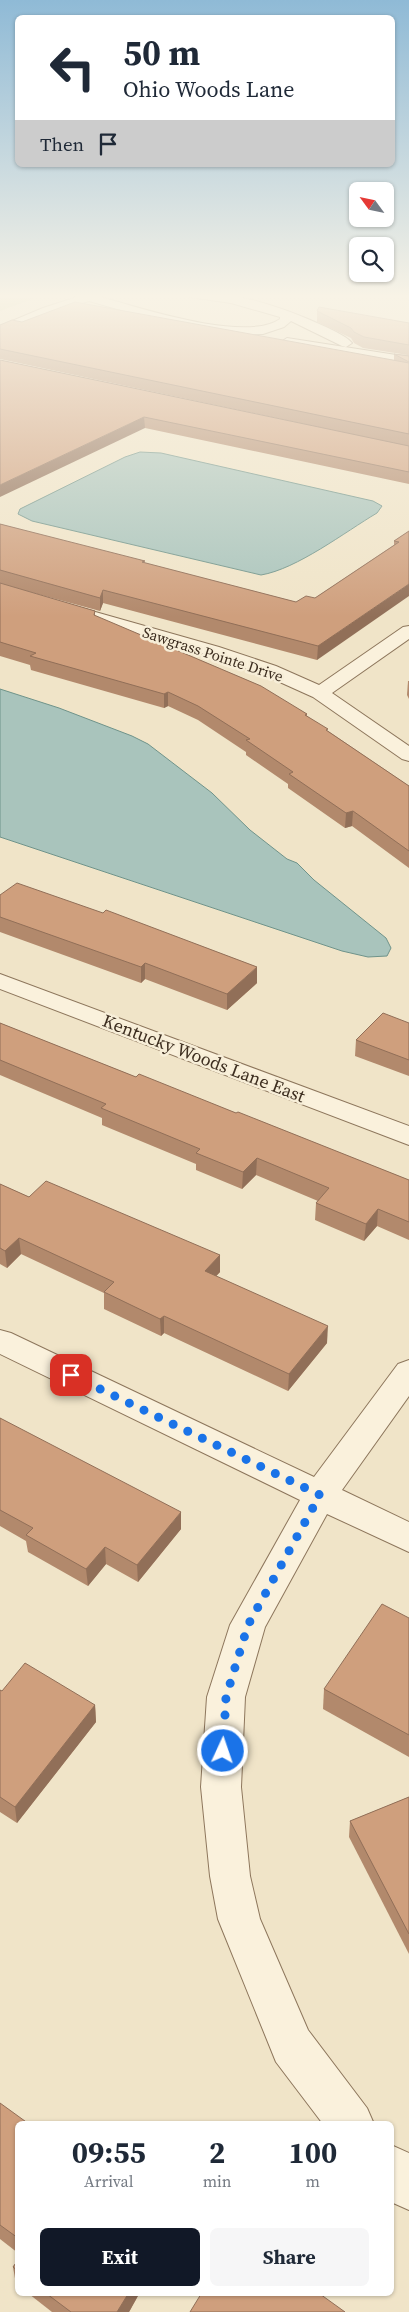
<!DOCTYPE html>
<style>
:root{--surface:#fff;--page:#f6f6f7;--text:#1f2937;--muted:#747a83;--accent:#111827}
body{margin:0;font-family:"Source Serif 4",serif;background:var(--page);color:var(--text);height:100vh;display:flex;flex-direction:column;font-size:19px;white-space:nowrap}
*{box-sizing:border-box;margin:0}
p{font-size:16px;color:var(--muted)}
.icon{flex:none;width:28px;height:28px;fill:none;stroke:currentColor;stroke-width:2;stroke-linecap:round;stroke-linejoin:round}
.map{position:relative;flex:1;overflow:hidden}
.panel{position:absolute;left:15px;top:2121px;width:379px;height:175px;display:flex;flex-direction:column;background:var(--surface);border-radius:8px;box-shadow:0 1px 4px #0004}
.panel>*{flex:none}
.guide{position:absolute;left:15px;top:15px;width:380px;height:152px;border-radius:8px;box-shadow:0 1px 4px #0004;background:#fff;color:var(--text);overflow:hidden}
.needle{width:32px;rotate:303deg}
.fabs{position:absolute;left:349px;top:182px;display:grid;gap:10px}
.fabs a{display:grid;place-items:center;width:45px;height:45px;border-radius:8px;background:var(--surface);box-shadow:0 1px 4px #0004;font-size:25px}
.pin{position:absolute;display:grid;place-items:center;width:42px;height:42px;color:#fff;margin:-21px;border-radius:10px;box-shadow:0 2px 8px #0006}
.me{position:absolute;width:55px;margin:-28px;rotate:3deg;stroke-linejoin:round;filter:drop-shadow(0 0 4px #0008)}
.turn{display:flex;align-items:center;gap:18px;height:105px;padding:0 25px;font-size:22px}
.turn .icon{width:65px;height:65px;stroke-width:2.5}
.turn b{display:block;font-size:35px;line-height:42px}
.then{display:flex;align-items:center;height:48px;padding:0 25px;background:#0003;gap:10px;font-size:19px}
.eta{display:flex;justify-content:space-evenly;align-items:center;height:85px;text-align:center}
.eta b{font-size:30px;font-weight:700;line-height:35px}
.cta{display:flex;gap:10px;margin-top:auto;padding:10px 25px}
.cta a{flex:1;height:58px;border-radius:8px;background:var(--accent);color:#fff;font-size:20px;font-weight:700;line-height:58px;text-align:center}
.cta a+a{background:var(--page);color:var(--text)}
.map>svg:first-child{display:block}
</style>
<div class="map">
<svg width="409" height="2312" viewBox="0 0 409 2312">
<rect width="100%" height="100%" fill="#f0e4c8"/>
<polygon fill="#c9cf9b" points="0,294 21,294 38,297 0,311"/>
<g fill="#a9c4bc" stroke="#6f938a">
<path d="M140,452L161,453L373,501L382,506L377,513C345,532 297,569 261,575L32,521L18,514L20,509L125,457Z"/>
<polygon points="0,689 59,708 132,736 148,744 212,793 250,830 287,859 297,863 314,880 386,938 391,948 387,956 368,957 342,951 0,837"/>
</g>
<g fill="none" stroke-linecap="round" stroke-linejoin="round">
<g stroke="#8d765c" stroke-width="2">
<g id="minor">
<path d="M72,294H104L101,297C140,308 246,343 280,319V317L231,303L190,297L184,294C232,289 283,307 326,327C334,331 346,336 352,343L346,347L342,346L291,321L284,327L263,334L227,335L145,317L89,301L51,312L0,334V326L43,308L77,297Z"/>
<polygon points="287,338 409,357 409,365 283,345 281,342"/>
<polygon points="0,585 219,647 276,666 319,685 403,627 409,626 409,639 332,693 409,746 409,761 402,759 313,697 262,674 207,655 0,595"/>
<polygon points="0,974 409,1126 409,1145 0,989"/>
<polygon points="0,1330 11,1333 314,1477 398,1364 409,1360 409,1396 342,1490 409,1522 409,1552 327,1514 265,1627 245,1697 241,1787 250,1876 260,1919 308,2030 367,2108 374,2124 323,2124 276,2062 218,1919 210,1876 201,1787 207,1697 230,1625 300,1500 0,1354"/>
<polygon points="391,2145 409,2153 409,2210 391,2202"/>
</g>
</g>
<use href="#minor" fill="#faf1dc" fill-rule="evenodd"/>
</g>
<g fill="#b2896c">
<polygon points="317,311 409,323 409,484 145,428 0,360 374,439 0,359 0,325 22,322 394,360 394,354 408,355 363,348 354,343 351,338 317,322"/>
<polygon points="0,524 145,563 296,602 315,598 394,545 394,541 409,531 317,660 103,603 100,611 19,589 95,611 95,616 307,714 307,716 328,731 409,786 409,868 352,826 345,828 288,788 288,784 246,755 246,752 198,720 168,706 164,708 31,670 30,665 0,656"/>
<polygon points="408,681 409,681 409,699 407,695"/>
<polygon points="0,895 257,983 227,1010 145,979 141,983 0,932"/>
<polygon points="0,1023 136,1077 236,1113 409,1180 409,1240 377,1226 364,1241 315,1220 316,1203 318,1201 256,1175 242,1189 196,1170 196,1164 102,1125 102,1118 0,1075"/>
<polygon points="409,1023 409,1076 355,1056 356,1040"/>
<polygon points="0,1184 29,1197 220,1255 220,1272 216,1276 327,1343 288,1391 164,1333 161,1336 104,1309 104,1293 21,1254 7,1268 0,1264"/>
<polygon points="0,1418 181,1529 138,1582 106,1564 88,1586 28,1552 26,1541 0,1526"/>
<polygon points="409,1618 409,1757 323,1709 324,1689"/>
<polygon points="0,1690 2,1691 95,1705 96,1722 17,1823 0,1812"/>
<polygon points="409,1797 409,1954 349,1837 350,1821"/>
<polygon points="0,2103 18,2124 18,2253 0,2239"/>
<polygon points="18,2260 18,2285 16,2284 13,2267"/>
<polygon points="29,2294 139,2294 129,2312 52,2312"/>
</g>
<g fill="#916f58">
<polygon points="144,417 145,428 0,497 0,485"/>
<polygon points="409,584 409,596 317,660 318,646"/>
<polygon points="103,590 103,603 100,611 100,598"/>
<polygon points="168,692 168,706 164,708 164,694"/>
<polygon points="353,811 352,826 345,828 346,813"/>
<polygon points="145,963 145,979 141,983 141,967"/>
<polygon points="257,967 257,983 227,1010 227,994"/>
<polygon points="257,1158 256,1175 242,1189 243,1172"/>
<polygon points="378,1209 377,1226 364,1241 366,1224"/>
<polygon points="19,1238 21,1254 7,1268 5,1251"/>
<polygon points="220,1255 220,1272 205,1288 205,1271"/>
<polygon points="164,1316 164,1333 161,1336 160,1319"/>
<polygon points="328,1326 327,1343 288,1391 289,1374"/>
<polygon points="181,1512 181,1529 138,1582 137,1565"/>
<polygon points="105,1547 106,1564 88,1586 86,1569"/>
<polygon points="95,1705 96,1722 17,1823 15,1807"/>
<polygon points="128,2294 139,2294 129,2312 117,2312"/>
</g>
<g fill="#cf9f7d" stroke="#916f58">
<polygon points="75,302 409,363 409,434 0,349 0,325 12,320 22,322"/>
<polygon points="319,307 409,323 409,345 364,337 354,332 351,328 317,311"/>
<polygon points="394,354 409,356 409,362"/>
<polygon points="0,360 409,446 409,472 144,417 0,485"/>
<polygon points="0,524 145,561 142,562 296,602 306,596 315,598 399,542 394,541 409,531 409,584 318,646 103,590 100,598 0,570"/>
<polygon points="0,583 95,611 94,615 261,686 307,714 305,715 328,729 326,730 409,786 409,851 353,811 346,813 289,774 293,772 246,740 250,739 198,706 168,692 164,694 30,656 36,653 0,642"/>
<polygon points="17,883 103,913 106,910 257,967 227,994 145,963 141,967 0,917 0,895"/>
<polygon points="383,1013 409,1023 409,1060 356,1040"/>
<polygon points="0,1023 136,1077 139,1074 236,1113 238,1112 409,1180 409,1222 378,1209 366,1224 316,1203 329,1188 257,1158 243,1172 196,1153 200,1149 101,1108 106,1104 0,1060"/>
<polygon points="46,1181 220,1255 205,1271 328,1326 289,1374 164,1316 160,1319 104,1292 114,1282 19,1238 5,1251 0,1248 0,1184 29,1197"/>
<polygon points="0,1418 181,1512 137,1565 105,1547 86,1569 26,1535 33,1528 0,1510"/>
<polygon points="382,1604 409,1618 409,1735 324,1689"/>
<polygon points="25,1663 95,1705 15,1807 0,1797 0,1690 2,1691"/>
<polygon points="409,1797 409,1934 350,1821"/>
<polygon points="0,2103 29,2124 18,2124 18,2238 0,2225"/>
<polygon points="18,2260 18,2271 13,2267"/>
<polygon points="47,2294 128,2294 117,2312 71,2312"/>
<polygon points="201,2294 320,2294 345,2312 190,2312"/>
</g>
<linearGradient id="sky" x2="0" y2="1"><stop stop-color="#8fbad6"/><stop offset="0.48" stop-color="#f8f3e6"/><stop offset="1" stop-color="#f8f3e6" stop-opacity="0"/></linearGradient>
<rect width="409" height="617" fill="url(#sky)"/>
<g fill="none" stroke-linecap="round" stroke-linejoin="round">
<polyline stroke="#1a73e8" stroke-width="9" stroke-dasharray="0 16.2" points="71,1375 320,1495 248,1625 226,1697 223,1751"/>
</g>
<g text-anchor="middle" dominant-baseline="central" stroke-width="5" stroke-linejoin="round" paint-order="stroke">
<g font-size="15" fill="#3d2e20" stroke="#f7eed8">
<text transform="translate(213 654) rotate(18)">Sawgrass Pointe Drive</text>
</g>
<g font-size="18" fill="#3d2e20" stroke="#f7eed8">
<text transform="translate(204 1058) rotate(21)">Kentucky Woods Lane East</text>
</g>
</g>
</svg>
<div class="fabs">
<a><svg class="needle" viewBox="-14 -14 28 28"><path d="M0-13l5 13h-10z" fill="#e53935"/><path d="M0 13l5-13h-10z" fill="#747a83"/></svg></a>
<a><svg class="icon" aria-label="search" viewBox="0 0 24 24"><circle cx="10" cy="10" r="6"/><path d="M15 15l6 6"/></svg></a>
</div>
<div class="pin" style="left:71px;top:1375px;background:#d93025"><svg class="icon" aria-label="arrive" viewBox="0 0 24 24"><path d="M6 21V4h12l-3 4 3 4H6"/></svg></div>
<svg class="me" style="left:223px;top:1751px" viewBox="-20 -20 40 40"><circle r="17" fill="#1a73e8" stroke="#fff" stroke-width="3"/><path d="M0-11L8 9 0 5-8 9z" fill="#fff"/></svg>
<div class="guide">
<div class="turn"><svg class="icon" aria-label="left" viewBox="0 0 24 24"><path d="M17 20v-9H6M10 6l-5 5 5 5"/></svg><div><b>50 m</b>Ohio Woods Lane</div></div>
<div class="then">Then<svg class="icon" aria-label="arrive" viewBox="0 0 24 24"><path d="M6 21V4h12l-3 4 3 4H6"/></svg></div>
</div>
<section class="panel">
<div class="eta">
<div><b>09:55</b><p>Arrival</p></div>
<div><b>2</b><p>min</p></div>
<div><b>100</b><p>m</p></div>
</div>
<div class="cta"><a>Exit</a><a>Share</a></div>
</section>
</div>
